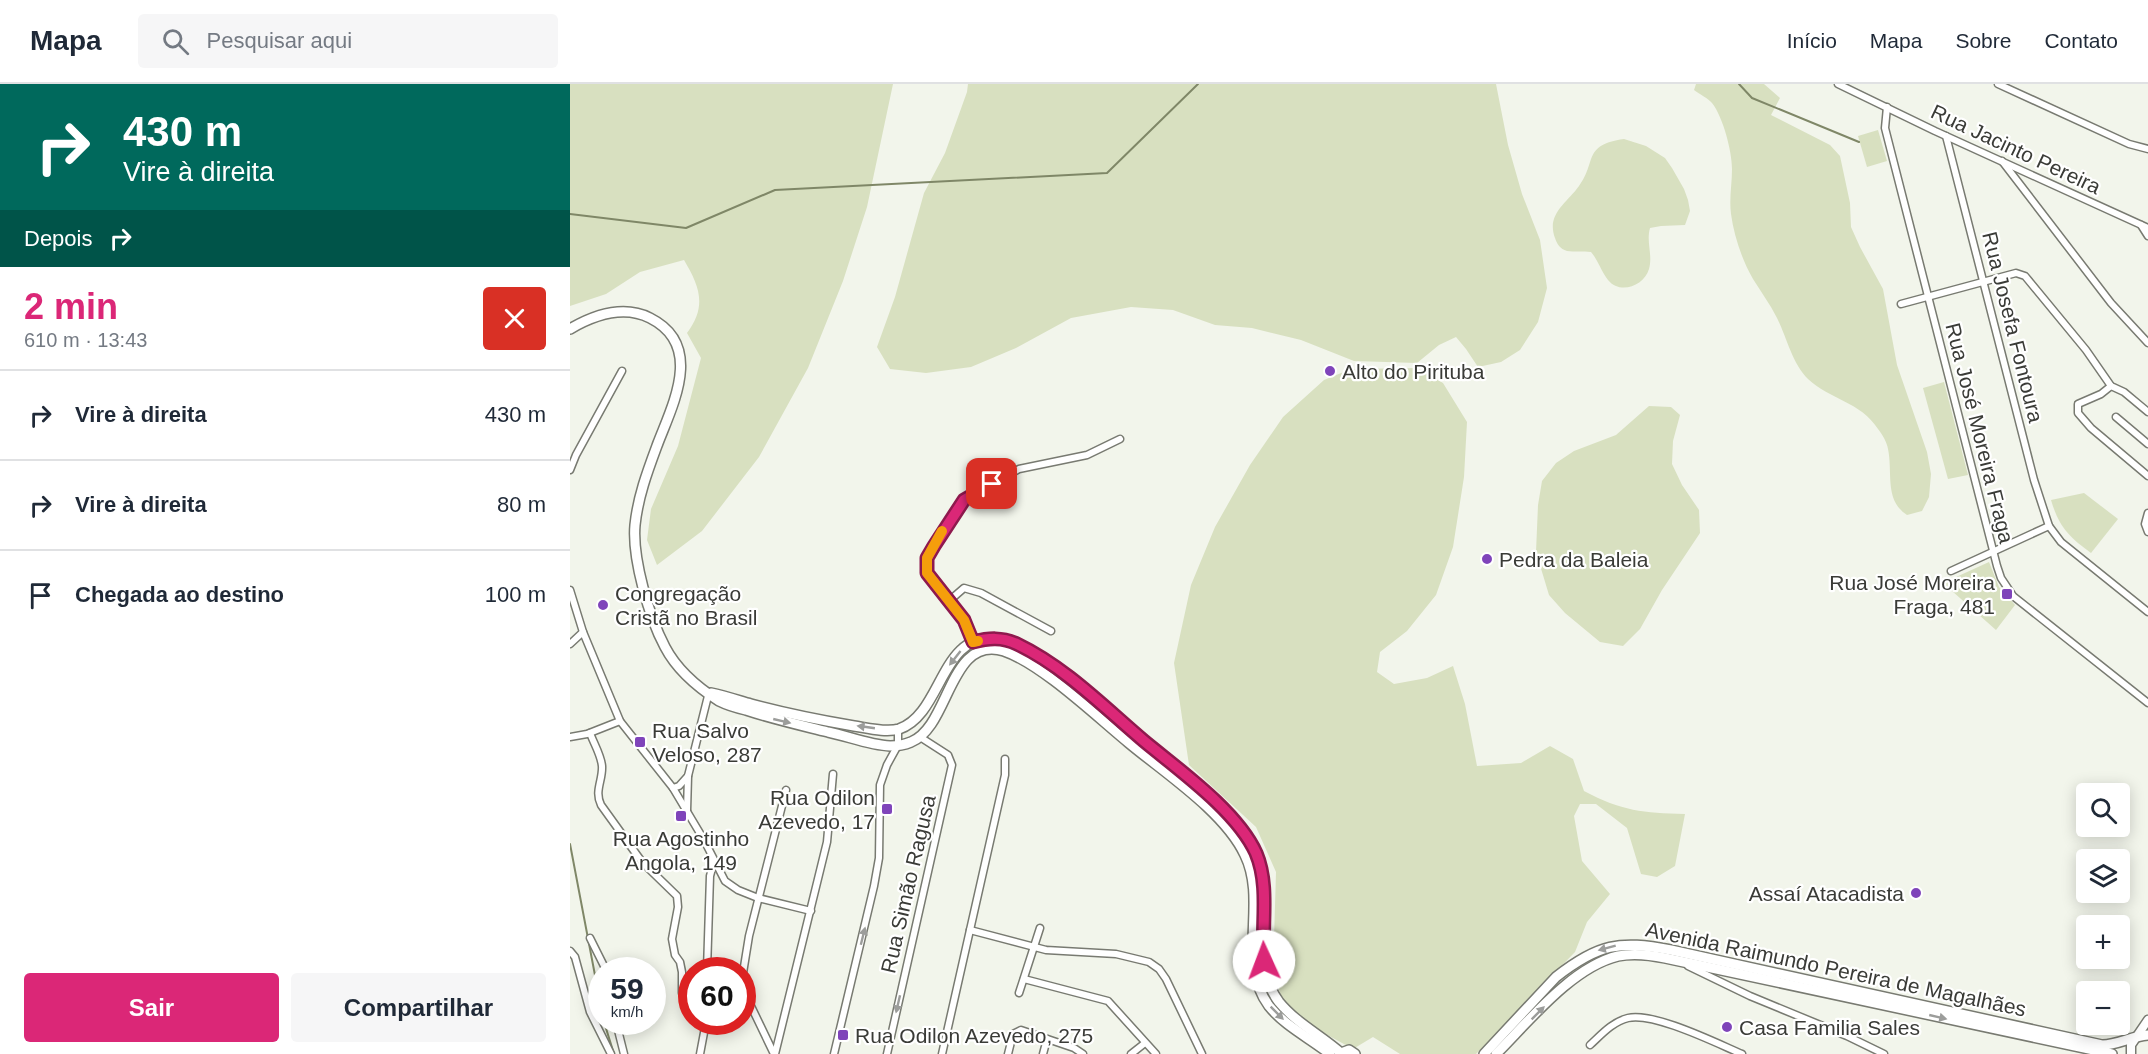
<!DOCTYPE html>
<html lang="pt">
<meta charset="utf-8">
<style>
:root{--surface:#fff;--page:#f6f6f7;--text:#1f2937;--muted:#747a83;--line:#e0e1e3;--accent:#db2777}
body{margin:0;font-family:Helvetica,sans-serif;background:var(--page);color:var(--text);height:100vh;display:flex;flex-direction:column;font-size:22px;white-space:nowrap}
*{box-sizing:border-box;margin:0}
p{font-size:20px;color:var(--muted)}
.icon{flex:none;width:33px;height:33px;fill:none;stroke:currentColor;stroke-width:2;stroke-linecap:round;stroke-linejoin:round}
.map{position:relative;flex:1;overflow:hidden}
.panel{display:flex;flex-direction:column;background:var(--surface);width:570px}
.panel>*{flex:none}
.top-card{background:#00695c;color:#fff;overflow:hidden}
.tools{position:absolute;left:1506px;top:699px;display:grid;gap:12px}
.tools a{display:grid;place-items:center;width:54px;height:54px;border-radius:6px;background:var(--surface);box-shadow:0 3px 15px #0003;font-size:30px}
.speed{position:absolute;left:18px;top:873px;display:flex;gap:12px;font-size:30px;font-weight:700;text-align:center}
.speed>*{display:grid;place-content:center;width:78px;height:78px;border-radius:50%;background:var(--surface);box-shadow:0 3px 15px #0003;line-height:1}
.speed small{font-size:15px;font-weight:400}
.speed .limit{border:9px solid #d22;background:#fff;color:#111}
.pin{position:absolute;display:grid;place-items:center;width:51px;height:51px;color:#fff;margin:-26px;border-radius:12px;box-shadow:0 3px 9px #0006}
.me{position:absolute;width:66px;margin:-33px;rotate:358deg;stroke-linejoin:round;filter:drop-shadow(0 0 4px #0008)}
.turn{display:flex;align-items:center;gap:21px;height:126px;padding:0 24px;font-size:27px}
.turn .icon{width:78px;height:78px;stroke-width:2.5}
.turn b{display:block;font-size:42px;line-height:51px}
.then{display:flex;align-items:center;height:57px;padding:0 24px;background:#0003;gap:12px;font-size:22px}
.round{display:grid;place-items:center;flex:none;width:63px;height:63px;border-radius:6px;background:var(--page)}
.summary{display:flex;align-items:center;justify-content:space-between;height:102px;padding:0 24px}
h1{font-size:36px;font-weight:600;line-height:45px;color:var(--accent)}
.primary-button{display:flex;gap:12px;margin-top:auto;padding:12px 24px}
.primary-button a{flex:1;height:69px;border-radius:6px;background:var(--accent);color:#fff;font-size:24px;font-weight:600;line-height:69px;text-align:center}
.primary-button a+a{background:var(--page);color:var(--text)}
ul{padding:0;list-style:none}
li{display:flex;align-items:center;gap:18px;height:90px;padding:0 24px;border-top:2px solid var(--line)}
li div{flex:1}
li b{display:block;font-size:22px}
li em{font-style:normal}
header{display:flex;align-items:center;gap:36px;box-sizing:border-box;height:84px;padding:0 30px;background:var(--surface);border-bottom:2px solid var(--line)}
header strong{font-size:28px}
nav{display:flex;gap:33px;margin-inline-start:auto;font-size:21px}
.search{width:420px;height:54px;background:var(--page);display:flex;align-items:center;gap:15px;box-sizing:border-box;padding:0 21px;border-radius:6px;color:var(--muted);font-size:22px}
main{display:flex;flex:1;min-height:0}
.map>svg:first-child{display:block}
</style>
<header>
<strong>Mapa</strong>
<div class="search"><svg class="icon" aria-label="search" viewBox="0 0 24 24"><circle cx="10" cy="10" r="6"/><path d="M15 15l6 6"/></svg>Pesquisar aqui</div>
<nav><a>Início</a><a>Mapa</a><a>Sobre</a><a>Contato</a></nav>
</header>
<main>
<section class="panel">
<div class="top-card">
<div class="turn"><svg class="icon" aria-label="right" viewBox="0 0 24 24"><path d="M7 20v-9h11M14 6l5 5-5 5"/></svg><div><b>430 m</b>Vire à direita</div></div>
<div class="then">Depois<svg class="icon" aria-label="right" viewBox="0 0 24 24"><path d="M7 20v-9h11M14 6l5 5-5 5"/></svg></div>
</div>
<div class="summary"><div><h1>2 min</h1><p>610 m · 13:43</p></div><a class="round" style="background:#d93025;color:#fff"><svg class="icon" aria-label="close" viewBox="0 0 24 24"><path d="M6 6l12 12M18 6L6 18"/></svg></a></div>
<ul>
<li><svg class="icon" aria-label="right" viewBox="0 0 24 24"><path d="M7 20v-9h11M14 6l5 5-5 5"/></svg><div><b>Vire à direita</b></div><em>430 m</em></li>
<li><svg class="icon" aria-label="right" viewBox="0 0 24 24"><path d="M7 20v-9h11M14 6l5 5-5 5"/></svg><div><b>Vire à direita</b></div><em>80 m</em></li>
<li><svg class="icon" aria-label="arrive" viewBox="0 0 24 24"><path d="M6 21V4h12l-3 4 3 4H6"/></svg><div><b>Chegada ao destino</b></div><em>100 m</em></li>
</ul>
<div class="primary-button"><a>Sair</a><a>Compartilhar</a></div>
</section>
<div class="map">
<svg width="1578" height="970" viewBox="0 0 1578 970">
<rect width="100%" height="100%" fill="#f2f5eb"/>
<g fill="#d8e0c0">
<path d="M0,0H323L297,123L273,197L238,284L189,373L132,447L87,481L77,456L81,425L108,362L131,274L117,249C137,222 130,203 114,176L70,188L36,210L0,222Z"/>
<polygon points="398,0 926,0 938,61 952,110 970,156 977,204 968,238 950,266 931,278 908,283 896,265 886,253 869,261 847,279 784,277 731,256 682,244 645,241 603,226 561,223 501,234 446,264 401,283 356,289 320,285 307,263 325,213 354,109 375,69 397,8"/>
<path d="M1126,0H1194L1210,14L1201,31L1260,61L1270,72L1280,119L1281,143L1290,163L1313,205L1327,281L1357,368L1361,390L1359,413L1352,427L1337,431C1314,416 1323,389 1318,365C1317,358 1312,350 1308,345C1291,318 1259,315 1238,295C1222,279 1217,254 1207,234C1200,220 1191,208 1183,195C1172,176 1164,152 1161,130C1159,115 1162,100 1162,85C1162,67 1153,33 1142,19C1138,14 1129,10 1124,6Z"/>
<polygon points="1308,46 1317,77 1297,83 1288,52"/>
<path d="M1054,55L1076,62L1095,74L1102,84L1114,105L1118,116L1120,127L1115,141L1091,142L1080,144C1076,158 1083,171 1079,185C1074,202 1050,211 1038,196C1031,187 1028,176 1021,168C1013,167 1004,168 997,167C990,165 987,160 985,154C976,130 997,119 1009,102C1027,78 1012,61 1054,55Z"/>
<path d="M847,284L873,299L897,338L894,393L883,463L866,511L837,547L810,568L807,588L824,600L857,594L883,582L895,620L907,682L951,679L980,662L1003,675L1014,707C1052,727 1073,729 1115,730L1105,782L1087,793L1071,790L1057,744L1026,720H1010L1004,732L1012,777L1040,810L1017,838L1005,868L906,970H830L803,953L783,965L741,942L724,928L711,911L703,889L706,788L686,743L619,681L604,579L621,501L645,443L680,381L713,333L754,296L781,285Z"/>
<polygon points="1374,298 1398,391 1378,395 1353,304"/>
<polygon points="1079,322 1101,323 1110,331 1103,357 1102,380 1112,401 1129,426 1130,449 1092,506 1070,545 1053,562 1030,558 995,529 979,511 966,468 968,421 972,397 986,379 1004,367 1046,351"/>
<path d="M1514,409L1548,435L1521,469C1499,453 1489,443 1481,416Z"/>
<polygon points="1419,478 1429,503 1445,521 1426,546 1373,499"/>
</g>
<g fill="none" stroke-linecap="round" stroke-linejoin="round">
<g stroke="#7f8767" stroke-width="2">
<polyline points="1169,0 1182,14 1289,58"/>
<polyline points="0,130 116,144 205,106 537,89 628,0"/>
<polyline points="0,760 32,928"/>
<polyline points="34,938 44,970"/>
</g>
<g stroke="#787a71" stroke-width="9">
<g id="street">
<polyline points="1268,0 1365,47 1578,144"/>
<polyline points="1428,0 1559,60 1578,65"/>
<polyline points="1317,23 1315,44 1427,482 1431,494 1443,512 1578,619"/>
<polyline points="1376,52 1464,396 1479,442 1491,458 1578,528"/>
<polyline points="1432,77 1541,219 1578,259"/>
<polyline points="1571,141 1578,152"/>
<polyline points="1331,220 1446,189 1455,192 1516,266 1541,302 1554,308 1578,328"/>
<polyline points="1541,302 1531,310 1508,320 1508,329 1521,344 1578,392"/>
<polyline points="1546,333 1578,360"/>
<polyline points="0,386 6,371 52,287"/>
<polyline points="1578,429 1575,440 1578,448"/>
<polyline points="1381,487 1479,442"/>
<polyline points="0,506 13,548 50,637 103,704 134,756 155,797 168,806 188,814 241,827"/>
<polyline points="379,517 394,504 411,509 481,547"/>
<polyline points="403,558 394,536 357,489 357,474 370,450 394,416 449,385 517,371 550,355"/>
<polyline points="0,560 13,548"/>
<path d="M20,649C24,660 31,671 32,682C33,696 24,707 31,721L72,778L107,812L108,823L102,855L105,871L110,878L112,888V909"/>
<polyline points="0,653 17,650 50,637"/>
<polyline points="103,704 109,702 118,692 139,608"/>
<polyline points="117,727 118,692"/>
<polyline points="400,846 476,866 546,870 579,878 589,885 596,895 632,970"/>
<polyline points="20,854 36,886"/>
<polyline points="0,867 5,873 20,928 41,970"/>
<polyline points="1118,882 1180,912 1277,952 1314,970"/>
<polyline points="137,886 140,792 144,777"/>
<polyline points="454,895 538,917 586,970"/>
<polyline points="449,909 470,844"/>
<polyline points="46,938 54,970"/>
<path d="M1020,961C1031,951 1042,938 1058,934C1084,928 1146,959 1172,970"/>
<polyline points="130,970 136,938"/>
<polyline points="204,970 180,920 174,901 173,889 179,852 216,706"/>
<polyline points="205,970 257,758 263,690"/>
<polyline points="264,970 304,802 309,774 310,701 317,681 328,661 328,645"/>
<polyline points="317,970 382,681 378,671 350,653"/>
<polyline points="372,970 435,691 435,675"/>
<polyline points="438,970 443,950 451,946 504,964 513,970"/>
<polyline points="473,970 477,955"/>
<polyline points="561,970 575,959"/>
</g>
</g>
<g stroke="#787a71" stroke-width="11">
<polyline id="secondary" points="1561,970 1561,961 1578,936"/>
</g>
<g stroke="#787a71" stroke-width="12">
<g id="primary">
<path d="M0,245C24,231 54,221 80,234C134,261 103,320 88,359C78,386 68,412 65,441C62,474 79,533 95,563C107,586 127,603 149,617C157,621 167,624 176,626C203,635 230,641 258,648C278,652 299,661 320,662C326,662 334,661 341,658C380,643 379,550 434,567C472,580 526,632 559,659C595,689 655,728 675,771C698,818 666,877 699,922C715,942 740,954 760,970"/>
<path d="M141,609C155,612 167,616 181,620C214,629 249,636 284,642C297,644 316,649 329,645C373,630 370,547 427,555C471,560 545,632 579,661C611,689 647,715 673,748C678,753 682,761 685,767C708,814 676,874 709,918C726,939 752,952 772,970"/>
<polyline points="771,969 779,966 785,970"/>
<path d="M914,970L986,893C1028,860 1049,856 1101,866L1532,961C1548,961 1562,952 1578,951"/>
<path d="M926,970C959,937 1002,883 1048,872C1062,869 1081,871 1095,874L1542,970"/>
</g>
</g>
<use href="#street" stroke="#fff" stroke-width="6"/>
<use href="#secondary" stroke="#fff" stroke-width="8"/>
<use href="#primary" stroke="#fff" stroke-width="9"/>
</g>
<defs><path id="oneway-solid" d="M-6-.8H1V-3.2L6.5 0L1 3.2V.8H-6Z" transform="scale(1.5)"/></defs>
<g fill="#9c9d9b">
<use href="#oneway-solid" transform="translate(385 574) rotate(128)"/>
<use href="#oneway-solid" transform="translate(212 637) rotate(13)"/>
<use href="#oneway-solid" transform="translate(296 643) rotate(-172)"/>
<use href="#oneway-solid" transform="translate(293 852) rotate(-76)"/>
<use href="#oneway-solid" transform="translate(1037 864) rotate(165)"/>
<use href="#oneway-solid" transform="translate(328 920) rotate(103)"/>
<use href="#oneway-solid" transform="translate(707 929) rotate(45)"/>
<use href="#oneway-solid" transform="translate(968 929) rotate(-45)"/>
<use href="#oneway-solid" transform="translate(1368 933) rotate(13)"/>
</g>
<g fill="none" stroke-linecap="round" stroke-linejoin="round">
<g stroke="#8e194d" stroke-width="15">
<path id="route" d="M422,400L394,416L364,462L357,474V489L394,536L403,558C419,554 432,553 447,560C495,583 534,623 574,657C609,686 667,727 686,769C700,802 691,842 694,877"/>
</g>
<use href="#route" stroke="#db2777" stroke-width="10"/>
<polyline stroke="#f59e0b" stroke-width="10" points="372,447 357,474 357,489 394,536 403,558 408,557"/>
</g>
<g fill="#7f44ba" stroke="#fff" stroke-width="2">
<circle cx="760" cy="287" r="6"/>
<circle cx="917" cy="475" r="6"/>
<rect x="1431" y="504" width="12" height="12" rx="3"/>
<circle cx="33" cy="521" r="6"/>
<rect x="64" y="652" width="12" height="12" rx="3"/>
<rect x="311" y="719" width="12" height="12" rx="3"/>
<rect x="105" y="726" width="12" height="12" rx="3"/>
<circle cx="1346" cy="809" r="6"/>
<circle cx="1157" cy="943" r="6"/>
<rect x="267" y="945" width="12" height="12" rx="3"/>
</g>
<g text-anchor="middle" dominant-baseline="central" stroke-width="4.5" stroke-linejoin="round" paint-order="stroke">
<g font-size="21" fill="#3a3b37" stroke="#fff">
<text transform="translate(1446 65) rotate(25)">Rua Jacinto Pereira</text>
<text transform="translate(1443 243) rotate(76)">Rua Josefa Fontoura</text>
<text transform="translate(1410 349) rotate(76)">Rua José Moreira Fraga</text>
<text transform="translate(338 800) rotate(-77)">Rua Simão Ragusa</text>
<text transform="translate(1266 885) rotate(12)">Avenida Raimundo Pereira de Magalhães</text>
</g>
<g font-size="21" fill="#3a3b37" stroke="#fff" text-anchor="start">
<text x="772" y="287">Alto do Pirituba</text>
<text x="929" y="475">Pedra da Baleia</text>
<text x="1425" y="498" text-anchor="end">Rua José Moreira<tspan x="1425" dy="24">Fraga, 481</tspan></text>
<text x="45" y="509">Congregação<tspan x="45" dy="24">Cristã no Brasil</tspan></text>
<text x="82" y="646">Rua Salvo<tspan x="82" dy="24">Veloso, 287</tspan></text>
<text x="305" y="713" text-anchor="end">Rua Odilon<tspan x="305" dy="24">Azevedo, 17</tspan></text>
<text x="111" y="754" text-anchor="middle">Rua Agostinho<tspan x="111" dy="24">Angola, 149</tspan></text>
<text x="1334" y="809" text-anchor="end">Assaí Atacadista</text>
<text x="1169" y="943">Casa Familia Sales</text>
<text x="285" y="951">Rua Odilon Azevedo, 275</text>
</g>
</g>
</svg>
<div class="tools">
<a><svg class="icon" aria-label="search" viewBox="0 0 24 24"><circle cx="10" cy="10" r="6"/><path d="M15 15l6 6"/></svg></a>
<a><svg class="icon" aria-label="layers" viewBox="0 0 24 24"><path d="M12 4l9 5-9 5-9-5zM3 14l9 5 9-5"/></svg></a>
<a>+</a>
<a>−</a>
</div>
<div class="speed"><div>59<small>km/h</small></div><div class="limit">60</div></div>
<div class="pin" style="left:422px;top:400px;background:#d93025"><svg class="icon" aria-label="arrive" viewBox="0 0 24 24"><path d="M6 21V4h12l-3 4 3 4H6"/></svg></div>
<svg class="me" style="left:694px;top:877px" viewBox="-20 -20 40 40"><circle r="19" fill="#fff"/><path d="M0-13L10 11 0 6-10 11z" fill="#db2777"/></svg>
</div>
</main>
